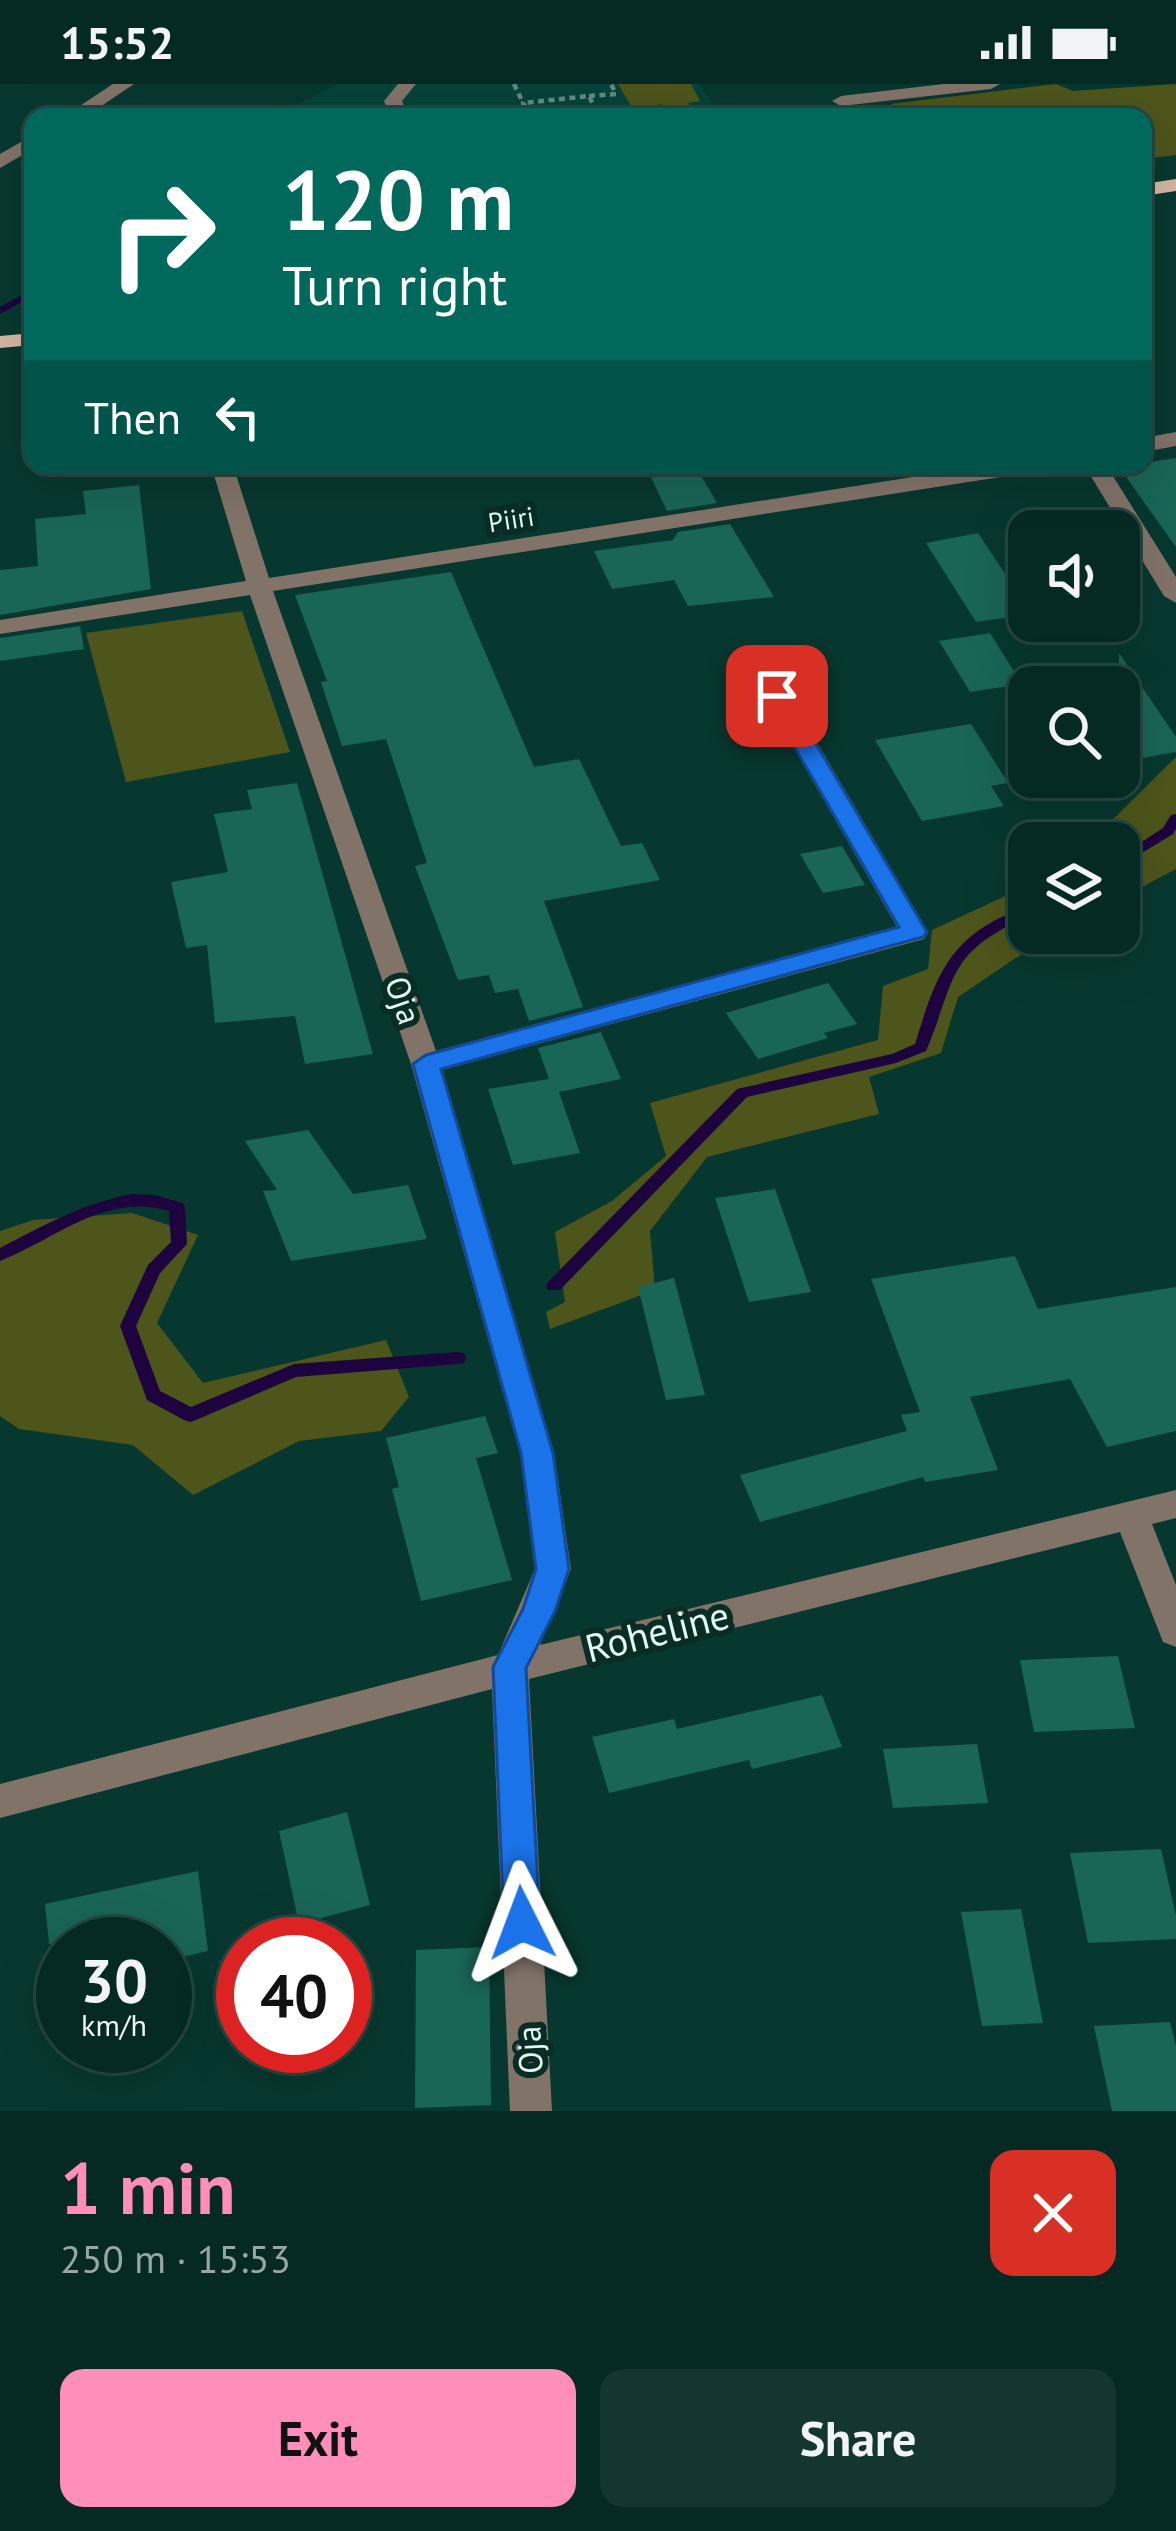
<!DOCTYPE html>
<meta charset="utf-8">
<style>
:root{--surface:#052a23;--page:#133630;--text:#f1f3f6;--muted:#97a7a6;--line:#264641;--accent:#ff8eba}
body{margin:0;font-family:"PT Sans",sans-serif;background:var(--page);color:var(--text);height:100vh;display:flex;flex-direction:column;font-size:45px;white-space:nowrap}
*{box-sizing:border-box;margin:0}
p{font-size:39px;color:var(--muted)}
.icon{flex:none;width:66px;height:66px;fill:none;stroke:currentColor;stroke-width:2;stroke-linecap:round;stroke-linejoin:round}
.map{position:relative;height:2027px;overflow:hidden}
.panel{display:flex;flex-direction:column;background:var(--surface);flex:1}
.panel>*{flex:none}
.top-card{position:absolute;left:24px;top:24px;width:1128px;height:366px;border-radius:24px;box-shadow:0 12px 48px #0002,0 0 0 3px var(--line);background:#00695c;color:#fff;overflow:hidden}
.fabs{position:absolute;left:1008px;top:426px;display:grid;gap:24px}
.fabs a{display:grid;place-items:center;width:132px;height:132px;border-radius:24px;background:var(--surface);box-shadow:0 12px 48px #0002,0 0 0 3px var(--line);font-size:60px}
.speed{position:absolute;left:36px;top:1833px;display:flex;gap:24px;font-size:60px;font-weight:700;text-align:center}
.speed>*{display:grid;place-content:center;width:156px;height:156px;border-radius:50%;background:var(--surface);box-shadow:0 12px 48px #0002,0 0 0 3px var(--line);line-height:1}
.speed small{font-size:30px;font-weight:400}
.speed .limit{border:18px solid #d22;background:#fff;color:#111}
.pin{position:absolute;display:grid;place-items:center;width:102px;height:102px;color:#fff;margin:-51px;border-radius:24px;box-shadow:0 6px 18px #0006}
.me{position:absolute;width:132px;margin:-66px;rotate:357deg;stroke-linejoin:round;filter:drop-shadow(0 0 9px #0008)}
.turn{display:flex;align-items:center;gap:42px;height:252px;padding:0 60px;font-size:54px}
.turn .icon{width:156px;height:156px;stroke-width:2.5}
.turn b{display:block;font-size:84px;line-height:102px}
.then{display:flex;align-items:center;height:114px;padding:0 60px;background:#0003;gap:24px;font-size:45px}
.round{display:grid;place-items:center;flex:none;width:126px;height:126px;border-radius:24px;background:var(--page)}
.head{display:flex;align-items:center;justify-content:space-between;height:204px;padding:0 60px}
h1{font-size:72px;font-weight:800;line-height:90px;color:var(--accent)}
.button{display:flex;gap:24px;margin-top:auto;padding:24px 60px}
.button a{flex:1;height:138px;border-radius:24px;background:var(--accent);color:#111;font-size:48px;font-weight:800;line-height:138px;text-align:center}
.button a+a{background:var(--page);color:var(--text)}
.status{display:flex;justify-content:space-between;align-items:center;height:84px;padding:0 60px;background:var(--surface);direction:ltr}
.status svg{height:33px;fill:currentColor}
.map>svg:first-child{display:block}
</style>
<div class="status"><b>15:52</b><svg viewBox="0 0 49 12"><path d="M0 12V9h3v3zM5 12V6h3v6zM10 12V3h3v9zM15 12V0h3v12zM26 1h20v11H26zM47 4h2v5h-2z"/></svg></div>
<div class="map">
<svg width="1176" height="2027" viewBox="0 0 1176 2027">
<rect width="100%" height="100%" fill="#07382f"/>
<polygon fill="#044338" points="337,0 699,0 720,33 275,33"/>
<g fill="#4d551b">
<polygon points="618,0 691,0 700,17 688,19 694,30 654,33 649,23 664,20 646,22 646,26 634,27"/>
<polygon points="1056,0 1073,7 1176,0 1176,71 1143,75 1143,33 903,33 891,20"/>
<polygon points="242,527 290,668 126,698 86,549"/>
<polygon points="1176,673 1176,785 1119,815 1119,759 1089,759"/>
<polygon points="1029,801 1029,849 1053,849 958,913 941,969 869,993 879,1030 707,1073 650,1147 655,1206 550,1245 546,1228 565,1218 555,1148 612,1117 666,1072 650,1019 878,956 883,902 928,885 932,846"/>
<polygon points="132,1129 198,1151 157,1239 203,1299 386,1256 409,1313 381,1347 299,1357 193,1411 133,1361 19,1345 0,1332 0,1147 33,1136"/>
</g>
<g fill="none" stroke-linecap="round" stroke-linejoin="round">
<g fill="#1d043e" fill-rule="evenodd">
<polygon points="33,205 33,212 0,230 0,223"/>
<polygon points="1176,730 1176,745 1173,750 1119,783 1119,773 1163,744 1171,731"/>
<path d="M1029,822V832C946,869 957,893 926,967L896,979L747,1013L560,1206H548L546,1202L548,1198L737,1005L892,970L915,960C938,886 951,849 1029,822Z"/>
<path d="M132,1110L154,1111L183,1119L185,1123L187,1160L160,1189L136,1242L160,1307L191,1323L294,1280L458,1268L464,1269L466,1274L464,1279L458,1280L296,1293L196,1336L190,1338L184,1336L147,1316L120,1242L148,1181L171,1158L169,1127C105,1108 56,1155 0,1177V1164C43,1142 83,1119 132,1110Z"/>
</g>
</g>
<g fill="#196556">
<polygon points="1176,374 1176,463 1119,383"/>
<polygon points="696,383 717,419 667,427 649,389"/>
<polygon points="139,401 151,505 0,531 0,486 38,482 35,435 86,430 83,407"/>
<polygon points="730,440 774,513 688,522 674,496 612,505 594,467 673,456 678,448"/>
<polygon points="978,449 1029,526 1029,530 976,538 926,459"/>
<polygon points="451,488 534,683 579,675 621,762 642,759 660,796 544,817 583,923 529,937 518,905 495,909 489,891 458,896 415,782 427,779 386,655 342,662 321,598 327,597 295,511"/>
<polygon points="80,542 84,565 0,577 0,554"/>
<polygon points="990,549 1022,600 970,608 939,557"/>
<polygon points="1119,569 1176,653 1176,668 1119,678"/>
<polygon points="971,640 1008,699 991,702 1004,722 922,737 875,656"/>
<polygon points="297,699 373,970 305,980 295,932 215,939 207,861 186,864 171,798 228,788 214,730 252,725 247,706"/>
<polygon points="842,762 865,801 823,809 800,770"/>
<polygon points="828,899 857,940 824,949 828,954 758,975 726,929"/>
<polygon points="601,948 621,995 559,1008 580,1069 513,1081 488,1005 549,995 538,964"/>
<polygon points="308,1046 353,1110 408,1101 427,1155 291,1177 263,1107 277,1106 245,1057"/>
<polygon points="775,1105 811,1208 749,1218 715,1114"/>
<polygon points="1015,1172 1038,1225 1176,1203 1176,1347 1107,1363 1070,1295 970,1313 998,1386 925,1398 923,1393 760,1438 740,1391 907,1347 901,1331 920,1328 871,1195"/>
<polygon points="674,1194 705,1311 666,1316 638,1203"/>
<polygon points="485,1332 498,1369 476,1374 512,1496 421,1517 392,1405 399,1403 386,1354"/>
<polygon points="1118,1572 1135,1644 1034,1648 1020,1576"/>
<polygon points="822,1611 842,1663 752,1685 749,1676 609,1709 592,1653 674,1635 677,1645"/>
<polygon points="977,1660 988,1719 893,1724 883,1665"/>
<polygon points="347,1728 370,1821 299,1840 279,1747"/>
<polygon points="1161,1765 1176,1832 1176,1855 1088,1859 1070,1769"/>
<polygon points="198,1787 208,1867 165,1877 165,1860 49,1860 45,1820"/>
<polygon points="1021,1825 1043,1939 982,1942 961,1828"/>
<polygon points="489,1863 491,2021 415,2024 416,1866"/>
<polygon points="1170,1938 1176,1962 1176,2027 1112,2027 1094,1942"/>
</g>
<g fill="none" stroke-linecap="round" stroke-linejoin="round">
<g stroke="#638981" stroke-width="4.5" stroke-dasharray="6 4.5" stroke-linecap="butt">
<polyline points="514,0 523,19"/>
<polyline points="589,12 616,10 611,0"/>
<polyline points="526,24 523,19 589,12 599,33"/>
</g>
<g fill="#827369" fill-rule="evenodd">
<polygon points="113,0 134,0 85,33 63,33"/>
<polygon points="398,0 416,0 402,17 409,33 391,33 384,17"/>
<polygon points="944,0 1000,0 991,5 841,22 832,17 841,12"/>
<polygon points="33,51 33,65 0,84 0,70"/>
<polygon points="1176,348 1176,362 1143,368 1143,354"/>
<polygon points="211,381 233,381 269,494 989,381 1043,381 1032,388 273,507 436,967 897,843 764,612 777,604 790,612 928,848 924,855 442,986 554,1369 571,1485 540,1561 1176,1406 1176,1434 1152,1440 1176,1501 1176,1563 1163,1558 1120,1448 529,1595 552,2027 510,2027 492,1605 0,1734 0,1700 498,1571 535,1485 520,1369 411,980 250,511 0,550 0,536 246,497"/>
<polygon points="1084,381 1106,381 1176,493 1176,519 1164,512"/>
</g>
<g fill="#d4b6a2" fill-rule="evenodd">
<polygon points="1176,95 1176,107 1143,112 1143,100"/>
<polygon points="33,249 33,261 0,264 0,252"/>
</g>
</g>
<polygon fill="#1a73e8" stroke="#114b97" stroke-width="3" points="777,605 788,612 927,848 923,853 441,985 553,1369 569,1485 555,1527 526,1584 540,1839 535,1851 522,1856 509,1851 504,1839 493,1583 523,1525 536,1485 521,1369 413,980 426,971 899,843 765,612"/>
<g text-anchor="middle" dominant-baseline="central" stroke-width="12" stroke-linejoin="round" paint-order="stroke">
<g font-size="27" fill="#e0f8f1" stroke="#092c25">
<text transform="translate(511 435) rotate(-9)">Piiri</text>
</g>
<g font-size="33" fill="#e0f8f1" stroke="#092c25">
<text transform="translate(404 916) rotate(71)">Oja</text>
<text transform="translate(529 1966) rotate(-93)">Oja</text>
</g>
<g font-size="39" fill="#e0f8f1" stroke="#092c25">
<text transform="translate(657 1547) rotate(-14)">Roheline</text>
</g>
</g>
</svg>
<div class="fabs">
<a><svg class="icon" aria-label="sound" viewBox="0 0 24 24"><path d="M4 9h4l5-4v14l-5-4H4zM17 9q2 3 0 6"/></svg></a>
<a><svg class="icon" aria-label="search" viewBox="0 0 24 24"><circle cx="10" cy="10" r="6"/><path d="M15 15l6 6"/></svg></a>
<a><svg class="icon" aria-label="layers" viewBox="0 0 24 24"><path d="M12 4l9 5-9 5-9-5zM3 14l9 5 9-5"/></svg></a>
</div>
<div class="speed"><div>30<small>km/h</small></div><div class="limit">40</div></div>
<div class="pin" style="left:777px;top:612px;background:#d93025"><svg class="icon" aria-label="arrive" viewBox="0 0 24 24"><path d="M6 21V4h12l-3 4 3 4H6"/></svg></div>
<svg class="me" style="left:522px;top:1839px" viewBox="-20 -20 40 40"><path d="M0-17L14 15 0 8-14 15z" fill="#1a73e8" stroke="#fff" stroke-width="4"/></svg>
<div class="top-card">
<div class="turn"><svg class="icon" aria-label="right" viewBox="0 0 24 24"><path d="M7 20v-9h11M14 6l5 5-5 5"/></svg><div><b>120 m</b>Turn right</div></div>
<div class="then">Then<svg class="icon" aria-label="left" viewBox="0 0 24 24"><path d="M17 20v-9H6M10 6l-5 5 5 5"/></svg></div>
</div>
</div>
<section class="panel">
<div class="head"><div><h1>1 min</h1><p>250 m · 15:53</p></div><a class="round" style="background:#d93025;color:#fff"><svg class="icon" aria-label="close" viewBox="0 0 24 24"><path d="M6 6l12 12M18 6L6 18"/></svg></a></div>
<div class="button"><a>Exit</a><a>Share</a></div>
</section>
